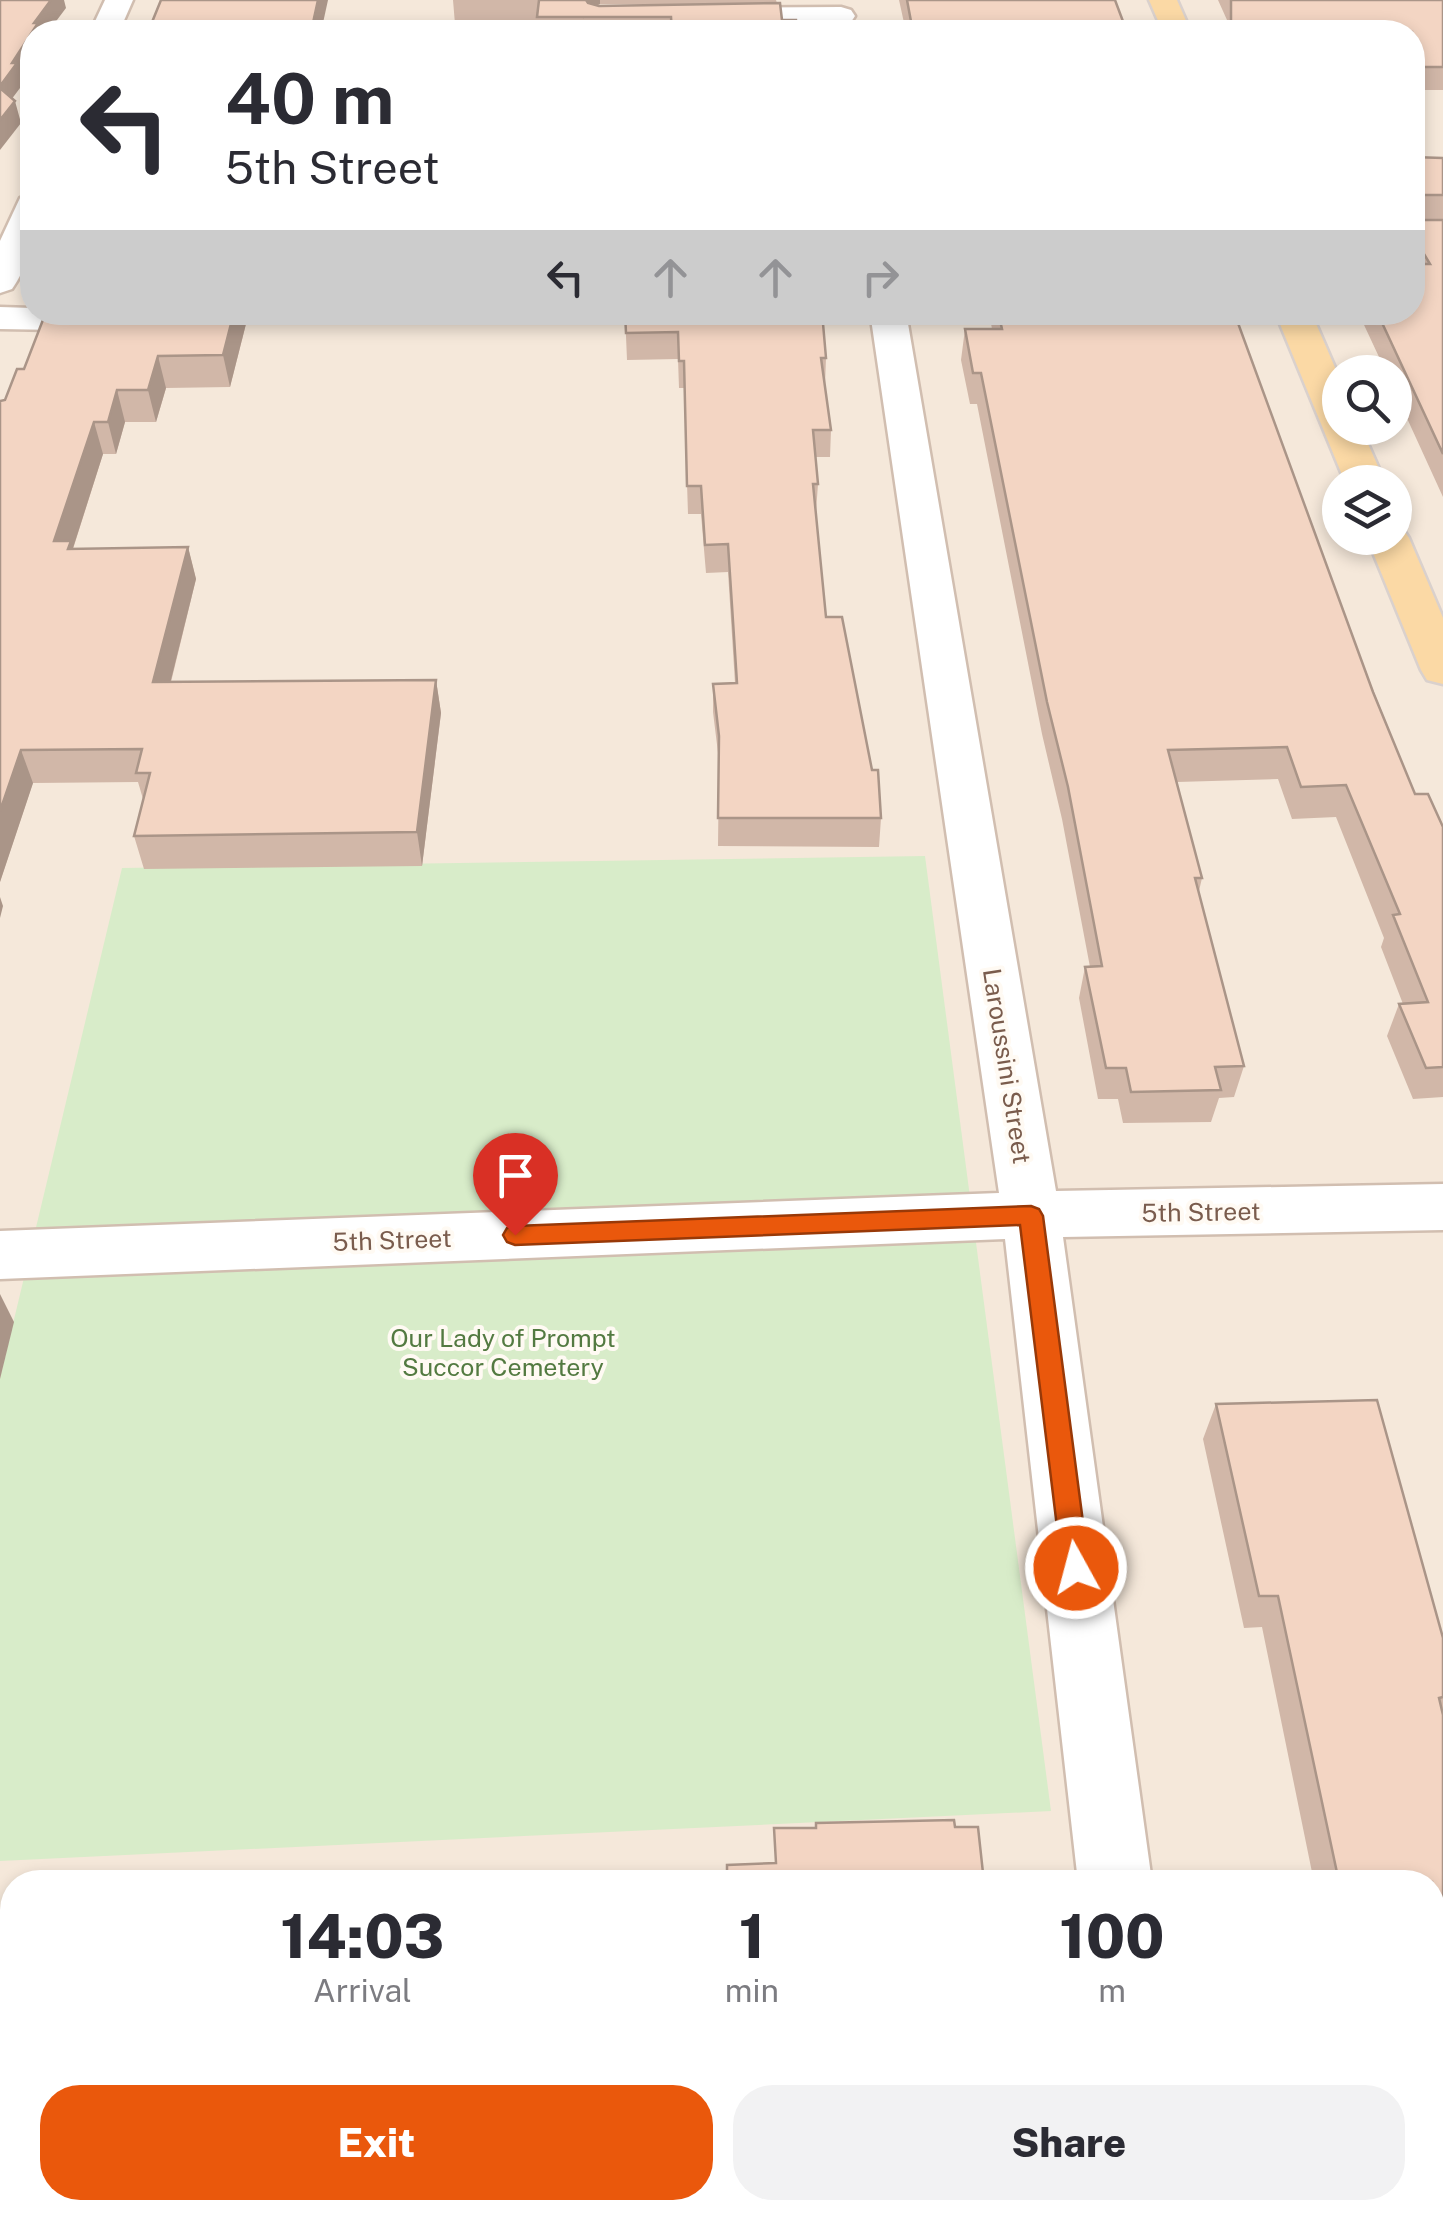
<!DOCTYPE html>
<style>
:root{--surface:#fff;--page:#f2f2f3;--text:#2b2b33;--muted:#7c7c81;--accent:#ea580c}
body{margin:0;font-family:"Public Sans",sans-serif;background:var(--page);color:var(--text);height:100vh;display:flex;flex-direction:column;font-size:38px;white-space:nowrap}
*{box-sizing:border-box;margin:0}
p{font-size:32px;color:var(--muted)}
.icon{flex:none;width:55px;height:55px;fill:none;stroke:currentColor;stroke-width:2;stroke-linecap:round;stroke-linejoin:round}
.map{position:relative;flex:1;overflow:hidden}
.side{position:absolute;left:0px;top:1870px;width:1445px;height:350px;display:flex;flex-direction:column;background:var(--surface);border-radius:40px 40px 0 0;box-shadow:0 5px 15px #0003}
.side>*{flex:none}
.banner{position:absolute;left:20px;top:20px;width:1405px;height:305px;border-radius:40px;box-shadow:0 5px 15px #0003;background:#fff;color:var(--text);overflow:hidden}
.buttons{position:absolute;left:1322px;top:355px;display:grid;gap:20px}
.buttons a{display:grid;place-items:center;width:90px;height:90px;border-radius:50%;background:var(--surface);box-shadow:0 5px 15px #0003;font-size:50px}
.pin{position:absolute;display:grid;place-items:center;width:85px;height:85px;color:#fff;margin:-102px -42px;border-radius:50% 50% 50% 0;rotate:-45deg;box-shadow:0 0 10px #0007}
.pin .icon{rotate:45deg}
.me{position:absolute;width:110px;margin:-55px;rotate:353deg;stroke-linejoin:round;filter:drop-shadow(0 0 8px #0008)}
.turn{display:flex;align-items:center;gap:35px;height:210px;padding:0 40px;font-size:45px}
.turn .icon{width:130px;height:130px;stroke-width:2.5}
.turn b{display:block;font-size:70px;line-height:85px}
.lanes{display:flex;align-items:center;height:95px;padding:0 40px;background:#0003;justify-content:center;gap:50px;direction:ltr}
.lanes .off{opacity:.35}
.eta{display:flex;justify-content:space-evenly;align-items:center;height:170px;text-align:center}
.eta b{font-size:60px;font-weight:800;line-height:70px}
.cta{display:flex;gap:20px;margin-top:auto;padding:20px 40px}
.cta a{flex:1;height:115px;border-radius:40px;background:var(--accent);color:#fff;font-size:40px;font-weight:800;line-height:115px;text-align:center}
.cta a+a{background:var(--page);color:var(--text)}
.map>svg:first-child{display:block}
</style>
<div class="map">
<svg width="1443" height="2220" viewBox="0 0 1443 2220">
<rect width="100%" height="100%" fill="#fdf6ec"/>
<path fill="#f5e8da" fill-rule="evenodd" d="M0,0H1443V2220H0ZM32,32H1412V312H32ZM1340,372H1395V428H1340ZM1340,482H1395V538H1340ZM12,1882H1432V2208H12Z"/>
<polygon fill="#d8ecc9" points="925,856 1051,1811 0,1861 0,1378 122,868"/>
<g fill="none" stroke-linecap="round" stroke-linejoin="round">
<g stroke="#d1beb0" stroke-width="5">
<g id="minor">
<polygon points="105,0 133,0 119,32 90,32"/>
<polygon points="841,7 851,10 855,16 851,22 709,26 699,23 695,17 699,11 709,8"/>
<path d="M32,195C34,228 32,261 12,289L0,293V241L20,198Z"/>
<polygon points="0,307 32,308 32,312 130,312 135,320 130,328 117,331 0,329"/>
<polygon points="870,312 906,312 1056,1191 1443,1184 1443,1230 1063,1237 1152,1882 1078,1882 1005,1239 0,1279 0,1231 999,1193"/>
<polygon points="1115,2208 1196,2208 1199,2220 1117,2220"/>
</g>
</g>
<g stroke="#dad1cd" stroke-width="5">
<g id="major">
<polygon points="1149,0 1177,0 1191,32 1163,32"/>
<polygon points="1275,312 1311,312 1340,379 1340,428 1361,428 1385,482 1345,482"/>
<polygon points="1395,527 1403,529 1409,538 1443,618 1443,684 1427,680 1421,670 1367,538 1395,538"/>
</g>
</g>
<use href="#minor" fill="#fff" fill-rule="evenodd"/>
<use href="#major" fill="#fbd9a5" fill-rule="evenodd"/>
</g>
<g fill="#d1b7a8" fill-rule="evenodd">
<path d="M453,0H776L782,20L797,32H538V23L455,24ZM600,4H722L597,5Z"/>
<polygon points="899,0 1115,0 1127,32 906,32"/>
<polygon points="1218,0 1443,0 1443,90 1412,90 1412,32 1227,32 1227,20"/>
<polygon points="1412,157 1443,158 1443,219 1416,219 1443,220 1443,497 1395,392 1395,372 1386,372 1358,312 1412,312"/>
<polygon points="46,312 249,312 230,387 166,388 156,422 125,422 116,454 103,454 73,549 188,547 196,579 171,682 436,680 441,713 422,866 144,869 134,836 143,799 138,782 33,783 0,882 0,400 5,400 24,369"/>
<polygon points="625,312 826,358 825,385 831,430 830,457 815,457 818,484 816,512 826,617 881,818 879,847 718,846 719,761 713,712 713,684 735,683 728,572 706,573 701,514 688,514 684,388 679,388 678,359 627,360"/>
<polygon points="989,312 1221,312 1415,794 1443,827 1443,1097 1413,1099 1387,1036 1399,1004 1403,1004 1381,947 1384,938 1336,817 1292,819 1278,779 1177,782 1202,878 1199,891 1244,1066 1234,1097 1219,1098 1211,1122 1123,1123 1118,1099 1098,1099 1079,998 1085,967 1090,967 1062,819 1042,734 977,404 970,404 961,360 965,329 992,329"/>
<polygon points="1216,1404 1443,1638 1443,1934 1432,1934 1432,1882 1314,1882 1262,1627 1244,1628 1203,1439"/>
<polygon points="1324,2208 1432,2208 1443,2220 1326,2220"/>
</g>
<g fill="#aa9588">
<polygon points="51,0 64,0 66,8 48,32 32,32 32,61 21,78 23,84 5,108 0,86 34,23"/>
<polygon points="318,0 328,0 321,32 311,32"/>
<polygon points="582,0 600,0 600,4 587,9 583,19"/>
<polygon points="15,101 21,123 0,150 0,120"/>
<polygon points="234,312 249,312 230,387 223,355"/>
<polygon points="158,356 166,388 156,422 148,390"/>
<polygon points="117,390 125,422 116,454 108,422"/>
<polygon points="94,422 103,454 73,548 81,574 54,541"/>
<polygon points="188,547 196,579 162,716 153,682"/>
<polygon points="436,680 441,713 422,866 417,832"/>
<polygon points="21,750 33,783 0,882 0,811"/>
<polygon points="0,897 3,906 0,918"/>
<polygon points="0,1294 14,1322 0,1379"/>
</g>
<g fill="#f3d5c3" stroke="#aa9588" stroke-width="2.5">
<polygon points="0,0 51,0 34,23 38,23 12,63 17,63 0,86"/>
<polygon points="161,0 318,0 311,32 148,32"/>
<polygon points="539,0 586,0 588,3 599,6 780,3 782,20 796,20 797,32 672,32 671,17 537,17"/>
<polygon points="907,0 1115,0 1127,32 913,32"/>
<polygon points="1231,0 1443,0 1443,67 1412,67 1412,32 1231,32"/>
<polygon points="0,88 15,101 0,120"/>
<polygon points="1412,157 1443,158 1443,195 1416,195 1416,220 1443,220 1443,454 1377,312 1412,312 1412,264 1430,264 1412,234"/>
<polygon points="46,312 234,312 223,355 158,356 148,390 117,390 108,422 94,422 54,541 71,541 68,549 188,547 153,682 436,680 417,832 134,836 150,773 136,773 142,749 21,750 0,811 0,401 5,400 17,369 24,369"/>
<polygon points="625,312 822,312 826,358 821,358 831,430 813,430 818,484 813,484 826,617 842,617 872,770 878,770 881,818 718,818 719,736 713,684 737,683 728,544 705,545 701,486 687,486 684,361 679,361 678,332 626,333"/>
<polygon points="998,312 1221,312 1225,323 1238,323 1373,692 1415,794 1428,794 1443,827 1443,1067 1426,1068 1399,1004 1428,1002 1393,915 1400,914 1346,785 1301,787 1287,747 1168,750 1202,878 1195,878 1244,1066 1215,1067 1221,1090 1131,1092 1126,1068 1106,1068 1085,967 1102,966 1068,787 1047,702 981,373 973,373 965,329 1002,329"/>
<polygon points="1377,1400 1443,1638 1443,1697 1439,1698 1443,1715 1443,1909 1432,1909 1432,1882 1339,1882 1278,1596 1259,1596 1216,1404"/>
<polygon points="954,1820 955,1827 978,1827 984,1882 727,1882 727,1865 776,1863 774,1828 816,1828 816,1823"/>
<polygon points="1432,2002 1443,2002 1443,2220 1351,2220 1348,2208 1432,2208"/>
</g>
<polygon fill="#ea580c" stroke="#983908" stroke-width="2.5" points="1031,1206 1039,1209 1043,1216 1089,1568 1085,1577 1076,1581 1066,1577 1062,1568 1020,1225 515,1245 507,1242 503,1235 507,1228 515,1226"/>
<g text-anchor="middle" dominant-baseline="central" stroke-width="8" stroke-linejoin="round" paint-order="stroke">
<g font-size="25" fill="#7a5c4d" stroke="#fffaf3">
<text transform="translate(1007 1066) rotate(81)">Laroussini Street</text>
<text transform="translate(1201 1212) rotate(-1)">5th Street</text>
<text transform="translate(392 1240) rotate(-2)">5th Street</text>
</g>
<g font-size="25" fill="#537a41" stroke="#fffaf3">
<text x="503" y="1338">Our Lady of Prompt<tspan x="503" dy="29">Succor Cemetery</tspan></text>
</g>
</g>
</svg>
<div class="buttons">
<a><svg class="icon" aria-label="search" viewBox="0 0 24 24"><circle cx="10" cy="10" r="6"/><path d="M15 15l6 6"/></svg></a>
<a><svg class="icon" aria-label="layers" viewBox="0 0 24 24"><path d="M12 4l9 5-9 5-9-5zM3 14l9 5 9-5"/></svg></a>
</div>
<div class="pin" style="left:515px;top:1235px;background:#d93025"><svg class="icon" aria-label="arrive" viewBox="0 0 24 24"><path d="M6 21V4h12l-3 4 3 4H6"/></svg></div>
<svg class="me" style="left:1076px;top:1568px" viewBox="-20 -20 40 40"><circle r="17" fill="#ea580c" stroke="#fff" stroke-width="3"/><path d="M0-11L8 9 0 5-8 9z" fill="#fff"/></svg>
<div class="banner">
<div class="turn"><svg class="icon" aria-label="left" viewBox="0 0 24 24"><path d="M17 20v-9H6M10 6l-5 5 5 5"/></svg><div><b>40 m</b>5th Street</div></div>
<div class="lanes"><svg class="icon" aria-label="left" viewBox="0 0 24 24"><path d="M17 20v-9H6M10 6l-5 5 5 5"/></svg><svg class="icon off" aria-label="ahead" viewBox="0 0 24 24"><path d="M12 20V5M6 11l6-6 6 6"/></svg><svg class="icon off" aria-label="ahead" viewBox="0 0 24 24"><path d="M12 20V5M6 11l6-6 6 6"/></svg><svg class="icon off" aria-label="right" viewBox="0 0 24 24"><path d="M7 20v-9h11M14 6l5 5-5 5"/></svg></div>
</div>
<section class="side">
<div class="eta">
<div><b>14:03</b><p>Arrival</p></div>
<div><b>1</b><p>min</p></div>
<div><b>100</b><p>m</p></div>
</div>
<div class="cta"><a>Exit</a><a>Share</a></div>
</section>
</div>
